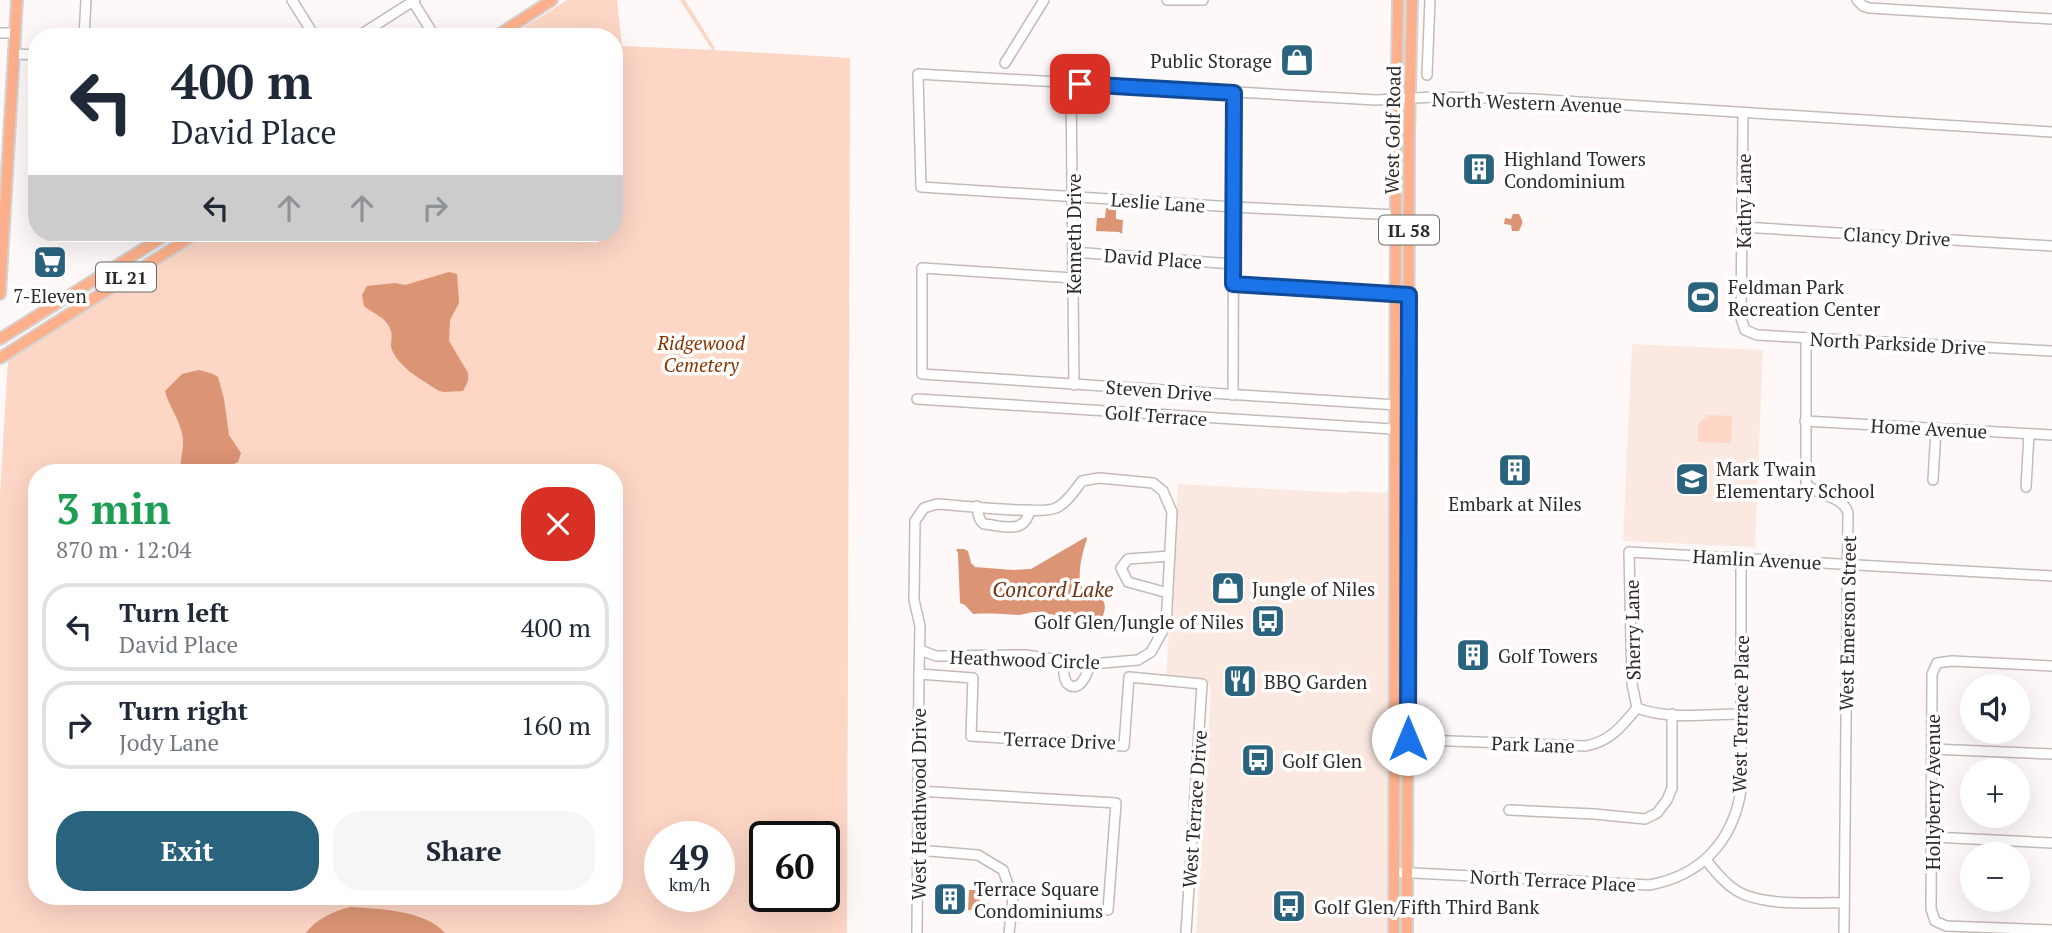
<!DOCTYPE html>
<meta charset="utf-8">
<style>
:root{--surface:#fff;--page:#f6f6f7;--text:#1f2937;--muted:#747a83;--line:#e0e1e3;--accent:#2a637d}
body{margin:0;font-family:"PT Serif",serif;background:var(--page);color:var(--text);height:100vh;display:flex;flex-direction:column;font-size:26px;white-space:nowrap}
*{box-sizing:border-box;margin:0}
p{font-size:23px;color:var(--muted)}
.icon{flex:none;width:38px;height:38px;fill:none;stroke:currentColor;stroke-width:2;stroke-linecap:round;stroke-linejoin:round}
.map{position:relative;flex:1;overflow:hidden}
.details{position:absolute;left:28px;top:464px;width:595px;height:441px;display:flex;flex-direction:column;background:var(--surface);border-radius:28px;box-shadow:0 7px 28px #0002}
.details>*{flex:none}
.hud{position:absolute;left:28px;top:28px;width:595px;height:214px;border-radius:28px;box-shadow:0 7px 28px #0002;background:#fff;color:var(--text);overflow:hidden}
.controls{position:absolute;left:1960px;top:674px;display:grid;gap:14px}
.controls a{display:grid;place-items:center;width:70px;height:70px;border-radius:50%;background:var(--surface);box-shadow:0 7px 28px #0002;font-size:35px}
.speed{position:absolute;left:644px;top:821px;display:flex;gap:14px;font-size:35px;font-weight:700;text-align:center}
.speed>*{display:grid;place-content:center;width:91px;height:91px;border-radius:50%;background:var(--surface);box-shadow:0 7px 28px #0002;line-height:1}
.speed small{font-size:18px;font-weight:400}
.speed .limit{border:4px solid #111;border-radius:10px;background:#fff;color:#111}
.pin{position:absolute;display:grid;place-items:center;width:60px;height:60px;color:#fff;margin:-30px;border-radius:14px;box-shadow:0 4px 10px #0006}
.me{position:absolute;width:77px;margin:-38px;rotate:0deg;stroke-linejoin:round;filter:drop-shadow(0 0 5px #0008)}
.turn{display:flex;align-items:center;gap:24px;height:147px;padding:0 28px;font-size:32px}
.turn .icon{width:91px;height:91px;stroke-width:2.5}
.turn b{display:block;font-size:49px;line-height:60px}
.lanes{display:flex;align-items:center;height:66px;padding:0 28px;background:#0003;justify-content:center;gap:35px;direction:ltr}
.lanes .off{opacity:.35}
.round{display:grid;place-items:center;flex:none;width:74px;height:74px;border-radius:28px;background:var(--page)}
.headline{display:flex;align-items:center;justify-content:space-between;height:119px;padding:0 28px}
h1{font-size:42px;font-weight:600;line-height:52px;color:#1e9e55}
.action{display:flex;gap:14px;margin-top:auto;padding:14px 28px}
.action a{flex:1;height:80px;border-radius:28px;background:var(--accent);color:#fff;font-size:28px;font-weight:600;line-height:80px;text-align:center}
.action a+a{background:var(--page);color:var(--text)}
ul{padding:0;list-style:none}
li{display:flex;align-items:center;gap:21px;height:88px;margin:0 14px 10px;padding:0 14px;border:4px solid var(--line);border-radius:28px}
li div{flex:1}
li b{display:block;font-size:26px}
li em{font-style:normal}
.map>svg:first-child{display:block}
</style>
<div class="map">
<svg width="2052" height="933" viewBox="0 0 2052 933">
<rect width="100%" height="100%" fill="#fef9f8"/>
<g fill="#fbe9e1">
<polygon points="1632,344 1763,350 1755,547 1623,541"/>
<polygon points="1178,484 1347,493 1351,491 1386,493 1391,489 1390,933 1196,933 1211,688 1208,684 1202,681 1166,678"/>
</g>
<g fill="#fdd6c5" fill-rule="evenodd">
<path d="M567,0H617L622,46L712,50L680,0H685L715,48L714,50L850,58L847,933H0V494L8,360L208,233H614V37H509ZM37,472H614V896H37ZM660,836H719V896H660ZM765,836H824V896H765Z"/>
<polygon points="1708,415 1730,416 1732,418 1731,443 1698,442 1698,424"/>
</g>
<g fill="#db9474">
<polygon points="1106,208 1116,209 1116,219 1123,220 1122,234 1119,232 1096,231 1097,218 1105,218"/>
<path d="M1513,214H1519C1524,223 1523,222 1519,231H1512L1511,225L1504,224L1505,218L1511,219Z"/>
<path d="M449,272L457,274L459,303L450,320L449,341L468,373V381L463,391L444,392L439,391C424,381 401,369 393,352C389,346 393,338 391,331C386,316 373,314 364,306L362,295L367,286L395,283L405,285Z"/>
<path d="M199,370L213,374L218,377L224,399L229,435L241,453L238,462L217,472H181C179,462 184,450 183,439C181,421 169,407 165,391L182,374Z"/>
<path d="M1086,537L1087,539C1083,550 1077,573 1081,585C1085,600 1114,590 1102,618C1076,621 1060,615 1035,612C1028,612 1024,615 1018,615C1003,614 988,613 973,614L965,605L960,603L958,553L956,549H964L968,551L971,563L975,567L1013,570L1031,569Z"/>
<polygon points="969,890 980,890 980,902 989,903 988,911 968,910"/>
<path d="M350,907C380,909 425,910 445,933H306C316,919 334,911 350,907Z"/>
</g>
<g fill="none" stroke-linecap="round" stroke-linejoin="round">
<g stroke="#c4bbb7" stroke-width="12">
<g id="minor">
<polyline points="292,0 315,37"/>
<polyline points="412,0 435,37"/>
<polyline points="1167,0 1203,0"/>
<polyline points="1857,0 1863,6 1869,8 2052,19"/>
<polyline points="0,33 15,33"/>
<polyline points="84,37 86,0"/>
<polyline points="357,37 415,0"/>
<polyline points="14,54 37,55"/>
<polyline points="1005,63 1044,0"/>
<polyline points="1427,75 1430,0"/>
<polyline points="1071,84 1074,385"/>
<polyline points="1743,113 1741,318 1745,330 1757,335 2052,351"/>
<polyline points="1396,215 1234,207 921,187 918,74 1376,100 1434,97 1533,99 2052,132"/>
<polyline points="1743,227 2052,246"/>
<polyline points="1073,252 1233,264"/>
<polyline points="1073,278 922,268 922,374 1396,405"/>
<polyline points="1233,284 1409,295"/>
<path d="M1806,338V483C1816,497 1843,495 1848,513L1844,933"/>
<polyline points="1233,395 1234,93"/>
<polyline points="917,399 1408,430"/>
<polyline points="1805,421 2052,435"/>
<polyline points="1933,480 1936,429"/>
<polyline points="2026,487 2029,434"/>
<path d="M977,506C978,513 978,520 984,524C1005,526 1024,535 1030,510"/>
<polyline points="1168,593 1128,582 1121,568 1128,559 1170,556"/>
<path d="M1063,662C1064,668 1063,680 1068,684C1080,694 1088,672 1090,664"/>
<polyline points="2052,666 1952,661 1937,663 1932,674 1931,909 1935,921 1946,926 2052,930"/>
<polyline points="919,674 973,678 971,736 1124,746 1129,677 1202,684 1186,933"/>
<polyline points="1637,708 1632,684 1629,552 2052,576"/>
<path d="M1637,708C1668,720 1707,714 1740,714"/>
<path d="M1395,739L1585,746C1610,742 1622,726 1637,708"/>
<polyline points="1932,749 2052,754"/>
<polyline points="918,791 1116,803 1108,910"/>
<polyline points="1509,810 1594,814 1645,819 1657,813 1667,800 1672,788 1672,714"/>
<polyline points="1932,837 2052,843"/>
<polyline points="917,850 978,855 1003,870 1013,898 1009,933"/>
<path d="M1706,860C1715,871 1724,883 1737,891C1764,907 1813,902 1844,903"/>
<path d="M1394,872L1649,885C1700,876 1733,842 1741,790V559"/>
<path d="M917,933L919,674L920,626L914,600L915,521L924,508L937,504C958,505 1042,515 1056,508C1067,503 1075,490 1082,481L1099,478L1153,483L1163,491L1172,512L1166,625L1151,652L1138,660L1090,664L1025,655L936,656L920,650"/>
</g>
</g>
<g stroke="#d5d4d4" stroke-width="14">
<g id="major">
<polyline points="495,37 552,0"/>
<polyline points="0,294 17,0"/>
<polyline points="0,339 169,233"/>
<polyline points="0,358 197,233"/>
<polyline points="1394,933 1396,134 1398,0"/>
<polyline points="1407,933 1409,133 1412,0"/>
</g>
</g>
<use href="#minor" stroke="#fff" stroke-width="9"/>
<use href="#major" stroke="#fdb08b" stroke-width="10"/>
</g>
<g fill="none" stroke-linecap="round" stroke-linejoin="round">
<g stroke="#114b97" stroke-width="18">
<polyline id="route" points="1080,84 1234,93 1233,284 1409,295 1408,739"/>
</g>
<use href="#route" stroke="#1a73e8" stroke-width="12"/>
</g>
<defs>
<g id="shop-square" transform="scale(1.75)"><rect x="-9" y="-9" width="18" height="18" rx="4" fill="#2a637d" stroke="#fff"/><path d="M-5-2.5h2.3a2.7 3.5 0 0 1 5.4 0H5L5.5 6h-11ZM-1.5-2.5h3a1.5 2.3 0 0 0-3 0Z" fill="#fff"/></g>
<g id="building-square" transform="scale(1.75)"><rect x="-9" y="-9" width="18" height="18" rx="4" fill="#2a637d" stroke="#fff"/><path d="M-4-6H4V6H1V3H-1V6H-4ZM-2.5-4.3h1.7v1.8h-1.7ZM.8-4.3h1.7v1.8H.8ZM-2.5-1h1.7V.8h-1.7ZM.8-1h1.7V.8H.8Z" fill="#fff"/></g>
<g id="supermarket-square" transform="scale(1.75)"><rect x="-9" y="-9" width="18" height="18" rx="4" fill="#2a637d" stroke="#fff"/><path d="M-6-5.5h2.5l.6 2H6L4.5 2H-2.5L-4.4-4H-6ZM-1.5 3.2a1.3 1.3 0 1 0 .1 0ZM3 3.2a1.3 1.3 0 1 0 .1 0Z" fill="#fff"/></g>
<g id="stadium-square" transform="scale(1.75)"><rect x="-9" y="-9" width="18" height="18" rx="4" fill="#2a637d" stroke="#fff"/><path d="M0-5a6.5 5 0 1 0 0 10a6.5 5 0 1 0 0-10ZM-3.5-1.8h7v3.6h-7Z" fill="#fff"/></g>
<g id="school-square" transform="scale(1.75)"><rect x="-9" y="-9" width="18" height="18" rx="4" fill="#2a637d" stroke="#fff"/><path d="M0-5L7-2L0 1L-7-2ZM-4 1L0 2.5L4 1V4Q0 6-4 4Z" fill="#fff"/></g>
<g id="bus-square" transform="scale(1.75)"><rect x="-9" y="-9" width="18" height="18" rx="4" fill="#2a637d" stroke="#fff"/><path d="M-5-6H5V4H4V6H2V4H-2V6H-4V4H-5ZM-3.5-4V0h7V-4ZM-3.5 1.2v1.5H-2V1.2ZM2 1.2v1.5H3.5V1.2Z" fill="#fff"/></g>
<g id="restaurant-square" transform="scale(1.75)"><rect x="-9" y="-9" width="18" height="18" rx="4" fill="#2a637d" stroke="#fff"/><path d="M-5-6h1v4h1v-4h1v4h1v-4h1v5L-1.5 .5V6h-2V.5L-5-1ZM5-6V6H3V1.5H1.5Q1.5-4 5-6Z" fill="#fff"/></g>
</defs>
<g fill-rule="evenodd">
<use href="#shop-square" x="1297" y="60"/>
<use href="#building-square" x="1479" y="169"/>
<use href="#supermarket-square" x="50" y="262"/>
<use href="#stadium-square" x="1703" y="297"/>
<use href="#building-square" x="1515" y="470"/>
<use href="#school-square" x="1692" y="479"/>
<use href="#shop-square" x="1228" y="588"/>
<use href="#bus-square" x="1268" y="621"/>
<use href="#building-square" x="1473" y="655"/>
<use href="#restaurant-square" x="1240" y="681"/>
<use href="#bus-square" x="1258" y="760"/>
<use href="#building-square" x="950" y="899"/>
<use href="#bus-square" x="1289" y="906"/>
</g>
<g text-anchor="middle" dominant-baseline="central" stroke-width="7" stroke-linejoin="round" paint-order="stroke">
<g fill="#fff" stroke="#6d6a68" stroke-width="2">
<rect x="1379" y="215.5" width="60" height="29" rx="5"/>
<rect x="96" y="262.5" width="60" height="29" rx="5"/>
</g>
<g font-size="18" font-weight="bold" fill="#2e2a28">
<text x="1409" y="230">IL 58</text>
<text x="126" y="277">IL 21</text>
</g>
<g font-size="19" fill="#2e2a28" stroke="#fff" text-anchor="start">
<text x="1272" y="60" text-anchor="end">Public Storage</text>
<text x="1504" y="158">Highland Towers<tspan x="1504" dy="22">Condominium</tspan></text>
<text x="1728" y="286">Feldman Park<tspan x="1728" dy="22">Recreation Center</tspan></text>
<text x="50" y="295" text-anchor="middle">7-Eleven</text>
<text x="1716" y="468">Mark Twain<tspan x="1716" dy="22">Elementary School</tspan></text>
<text x="1515" y="503" text-anchor="middle">Embark at Niles</text>
<text x="1252" y="588">Jungle of Niles</text>
<text x="1244" y="621" text-anchor="end">Golf Glen/Jungle of Niles</text>
<text x="1498" y="655">Golf Towers</text>
<text x="1264" y="681">BBQ Garden</text>
<text x="1282" y="760">Golf Glen</text>
<text x="974" y="888">Terrace Square<tspan x="974" dy="22">Condominiums</tspan></text>
<text x="1314" y="906">Golf Glen/Fifth Third Bank</text>
</g>
<g font-size="19" fill="#2e2a28" stroke="#fff">
<text transform="translate(1527 102) rotate(2)">North Western Avenue</text>
<text transform="translate(1392 130) rotate(-89)">West Golf Road</text>
<text transform="translate(1743 201) rotate(-90)">Kathy Lane</text>
<text transform="translate(1158 202) rotate(4)">Leslie Lane</text>
<text transform="translate(1073 234) rotate(-90)">Kenneth Drive</text>
<text transform="translate(1897 236) rotate(3)">Clancy Drive</text>
<text transform="translate(1153 258) rotate(4)">David Place</text>
<text transform="translate(1898 343) rotate(3)">North Parkside Drive</text>
<text transform="translate(1159 390) rotate(4)">Steven Drive</text>
<text transform="translate(1156 415) rotate(4)">Golf Terrace</text>
<text transform="translate(1929 428) rotate(3)">Home Avenue</text>
<text transform="translate(1757 559) rotate(3)">Hamlin Avenue</text>
<text transform="translate(1847 623) rotate(-89)">West Emerson Street</text>
<text transform="translate(1632 630) rotate(-91)">Sherry Lane</text>
<text transform="translate(1025 659) rotate(2)">Heathwood Circle</text>
<text transform="translate(1740 714) rotate(-89)">West Terrace Place</text>
<text transform="translate(1060 740) rotate(2)">Terrace Drive</text>
<text transform="translate(1533 744) rotate(2)">Park Lane</text>
<text transform="translate(1932 792) rotate(-90)">Hollyberry Avenue</text>
<text transform="translate(918 804) rotate(-90)">West Heathwood Drive</text>
<text transform="translate(1194 809) rotate(-86)">West Terrace Drive</text>
<text transform="translate(1553 880) rotate(3)">North Terrace Place</text>
</g>
<g font-size="19" font-style="italic" fill="#873400" stroke="#fff">
<text x="701" y="342">Ridgewood<tspan x="701" dy="22">Cemetery</tspan></text>
</g>
<g font-size="21" font-style="italic" fill="#743312" stroke="#fff">
<text x="1053" y="589">Concord Lake</text>
</g>
</g>
</svg>
<div class="controls">
<a><svg class="icon" aria-label="sound" viewBox="0 0 24 24"><path d="M4 9h4l5-4v14l-5-4H4zM17 9q2 3 0 6"/></svg></a>
<a>+</a>
<a>−</a>
</div>
<div class="speed"><div>49<small>km/h</small></div><div class="limit">60</div></div>
<div class="pin" style="left:1080px;top:84px;background:#d93025"><svg class="icon" aria-label="arrive" viewBox="0 0 24 24"><path d="M6 21V4h12l-3 4 3 4H6"/></svg></div>
<svg class="me" style="left:1408px;top:739px" viewBox="-20 -20 40 40"><circle r="19" fill="#fff"/><path d="M0-13L10 11 0 6-10 11z" fill="#1a73e8"/></svg>
<div class="hud">
<div class="turn"><svg class="icon" aria-label="left" viewBox="0 0 24 24"><path d="M17 20v-9H6M10 6l-5 5 5 5"/></svg><div><b>400 m</b>David Place</div></div>
<div class="lanes"><svg class="icon" aria-label="left" viewBox="0 0 24 24"><path d="M17 20v-9H6M10 6l-5 5 5 5"/></svg><svg class="icon off" aria-label="ahead" viewBox="0 0 24 24"><path d="M12 20V5M6 11l6-6 6 6"/></svg><svg class="icon off" aria-label="ahead" viewBox="0 0 24 24"><path d="M12 20V5M6 11l6-6 6 6"/></svg><svg class="icon off" aria-label="right" viewBox="0 0 24 24"><path d="M7 20v-9h11M14 6l5 5-5 5"/></svg></div>
</div>
<section class="details">
<div class="headline"><div><h1>3 min</h1><p>870 m · 12:04</p></div><a class="round" style="background:#d93025;color:#fff"><svg class="icon" aria-label="close" viewBox="0 0 24 24"><path d="M6 6l12 12M18 6L6 18"/></svg></a></div>
<ul>
<li><svg class="icon" aria-label="left" viewBox="0 0 24 24"><path d="M17 20v-9H6M10 6l-5 5 5 5"/></svg><div><b>Turn left</b><p>David Place</p></div><em>400 m</em></li>
<li><svg class="icon" aria-label="right" viewBox="0 0 24 24"><path d="M7 20v-9h11M14 6l5 5-5 5"/></svg><div><b>Turn right</b><p>Jody Lane</p></div><em>160 m</em></li>
</ul>
<div class="action"><a>Exit</a><a>Share</a></div>
</section>
</div>
